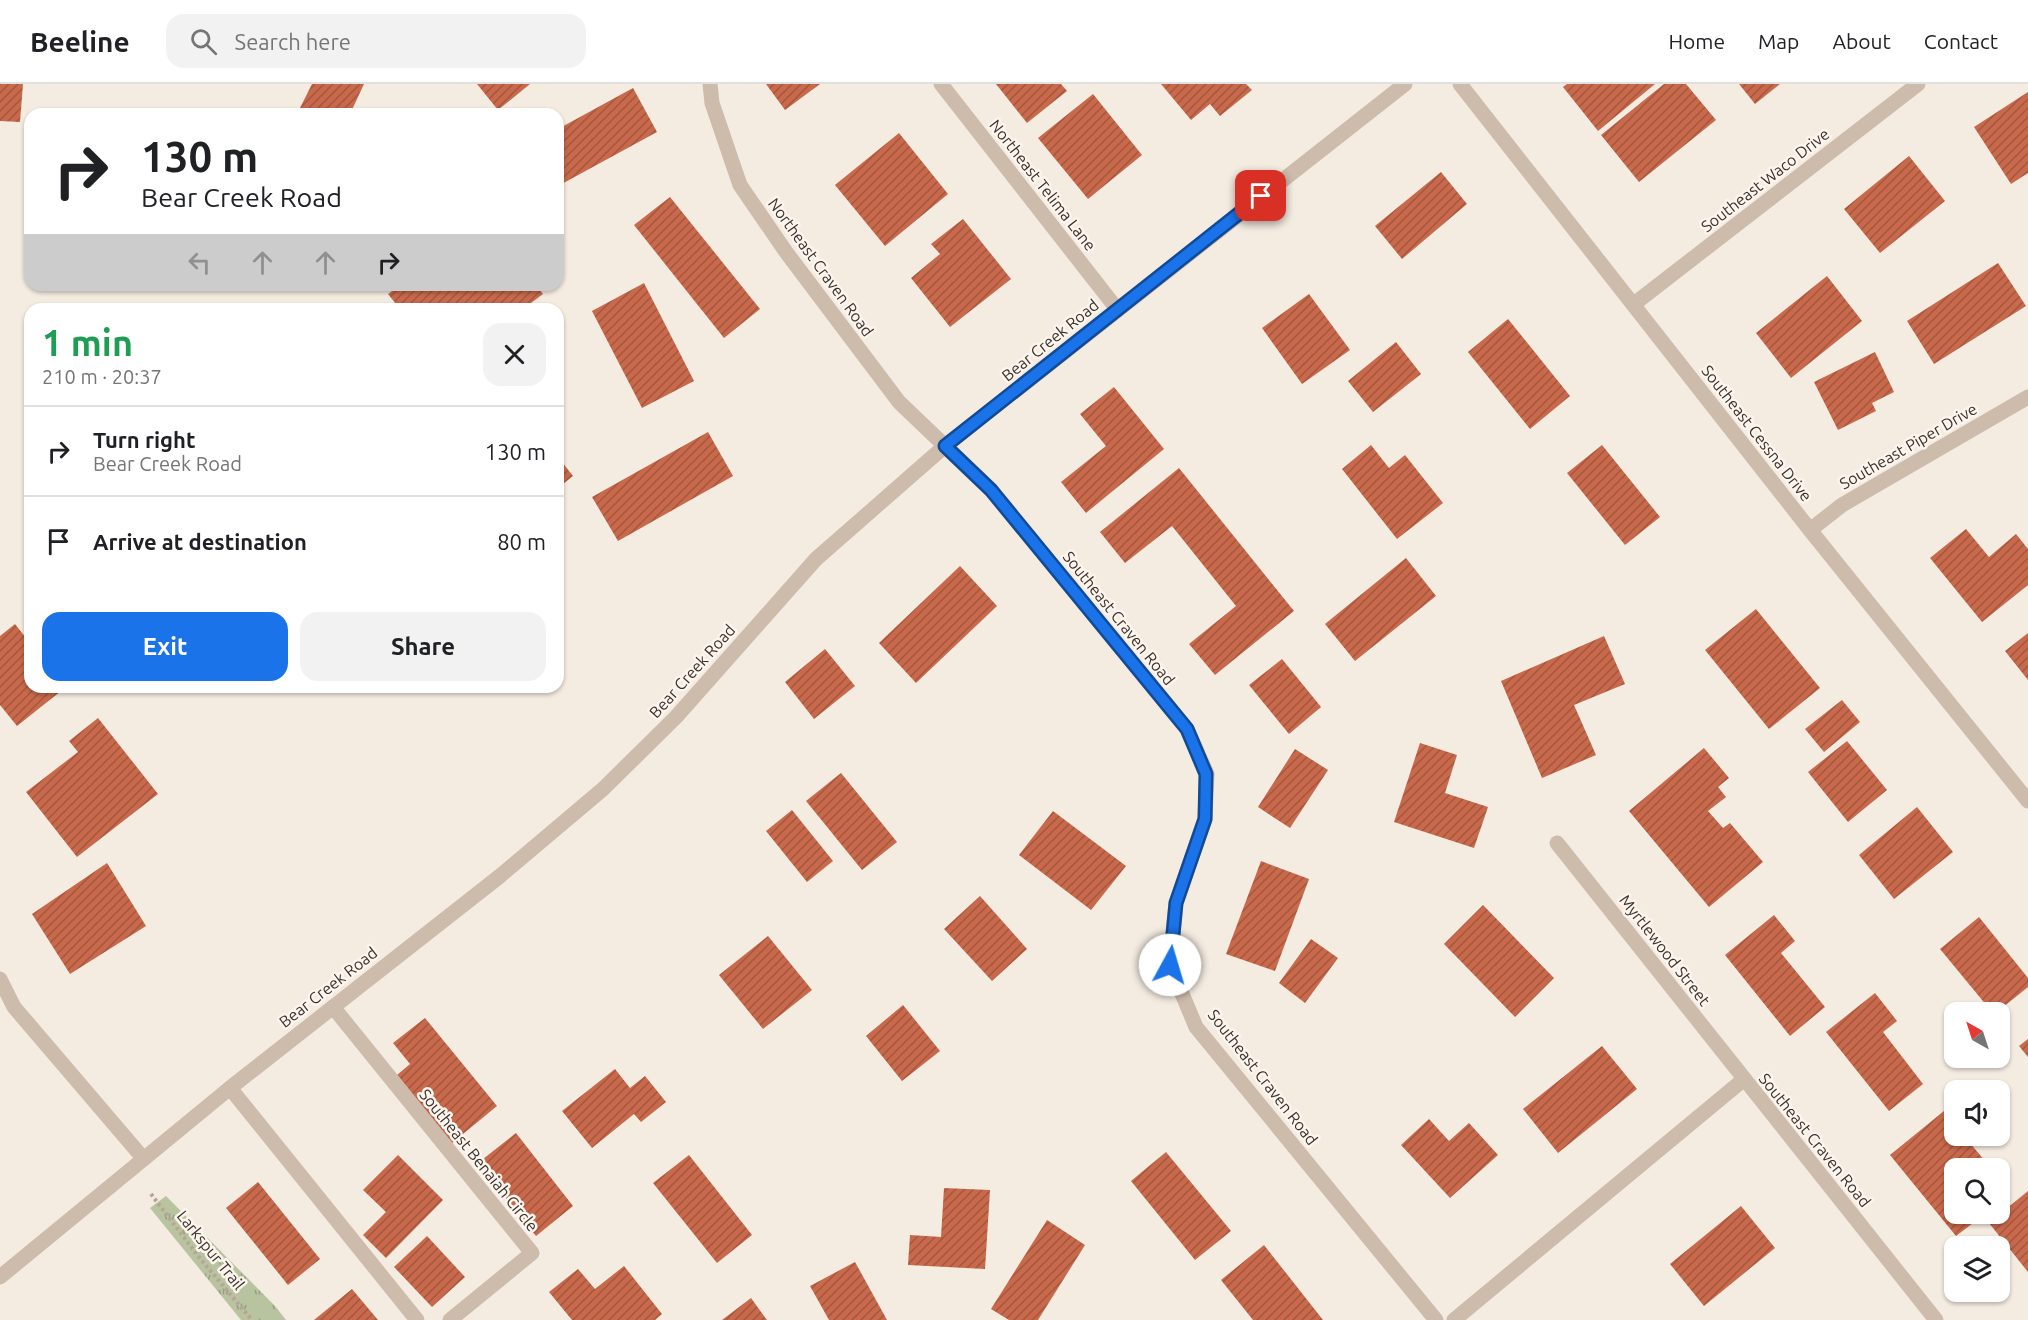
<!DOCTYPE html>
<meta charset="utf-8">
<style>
:root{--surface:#fff;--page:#f2f2f2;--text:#202124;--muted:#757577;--line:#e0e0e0;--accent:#1a73e8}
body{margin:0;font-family:Ubuntu,sans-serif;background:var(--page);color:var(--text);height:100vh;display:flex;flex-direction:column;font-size:22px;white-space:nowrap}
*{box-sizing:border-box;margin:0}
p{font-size:20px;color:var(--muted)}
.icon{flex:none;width:33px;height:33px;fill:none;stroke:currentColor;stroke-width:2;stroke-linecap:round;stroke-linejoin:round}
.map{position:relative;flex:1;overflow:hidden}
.panel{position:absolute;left:24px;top:219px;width:540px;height:390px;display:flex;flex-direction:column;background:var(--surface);border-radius:18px;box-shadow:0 2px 4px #0004}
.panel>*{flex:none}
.guide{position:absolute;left:24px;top:24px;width:540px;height:183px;border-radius:18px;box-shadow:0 2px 4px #0004;background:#fff;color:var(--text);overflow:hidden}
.needle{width:39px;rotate:321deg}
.buttons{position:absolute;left:1944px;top:918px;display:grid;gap:12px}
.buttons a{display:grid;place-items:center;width:66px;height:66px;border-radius:12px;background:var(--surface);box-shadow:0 2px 4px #0004;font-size:30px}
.pin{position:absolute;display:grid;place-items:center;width:51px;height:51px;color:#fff;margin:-26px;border-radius:12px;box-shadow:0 3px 9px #0006}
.me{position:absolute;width:66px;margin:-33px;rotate:6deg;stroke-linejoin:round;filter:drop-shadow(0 0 4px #0008)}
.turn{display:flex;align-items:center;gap:21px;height:126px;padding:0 18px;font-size:27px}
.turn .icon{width:78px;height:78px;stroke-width:2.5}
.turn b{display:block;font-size:42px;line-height:51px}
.lanes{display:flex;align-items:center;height:57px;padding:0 18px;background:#0003;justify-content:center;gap:30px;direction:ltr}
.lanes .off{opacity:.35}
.round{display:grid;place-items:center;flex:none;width:63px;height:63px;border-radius:18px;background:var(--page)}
.head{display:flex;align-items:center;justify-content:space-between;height:102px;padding:0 18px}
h1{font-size:36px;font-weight:700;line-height:45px;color:#1e9e55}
.action{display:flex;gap:12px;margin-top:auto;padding:12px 18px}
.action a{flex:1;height:69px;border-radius:18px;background:var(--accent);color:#fff;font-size:24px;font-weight:700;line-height:69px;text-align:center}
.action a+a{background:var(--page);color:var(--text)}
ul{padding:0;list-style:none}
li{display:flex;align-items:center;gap:18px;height:90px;padding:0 18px;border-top:2px solid var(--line)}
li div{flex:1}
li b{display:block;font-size:22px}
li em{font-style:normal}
header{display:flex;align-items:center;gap:36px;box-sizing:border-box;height:84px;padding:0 30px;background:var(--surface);border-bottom:2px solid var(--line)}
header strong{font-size:28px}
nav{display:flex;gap:33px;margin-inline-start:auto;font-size:21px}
.search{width:420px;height:54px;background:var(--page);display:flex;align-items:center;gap:15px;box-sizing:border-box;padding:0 21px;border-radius:18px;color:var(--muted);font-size:22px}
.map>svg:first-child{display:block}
</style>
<header>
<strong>Beeline</strong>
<div class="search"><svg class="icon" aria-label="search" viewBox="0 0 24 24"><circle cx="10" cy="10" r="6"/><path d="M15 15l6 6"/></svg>Search here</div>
<nav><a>Home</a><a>Map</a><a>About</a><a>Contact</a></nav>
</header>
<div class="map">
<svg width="2028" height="1236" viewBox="0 0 2028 1236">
<defs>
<pattern id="park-tufts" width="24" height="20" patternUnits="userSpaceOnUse" patternTransform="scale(1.5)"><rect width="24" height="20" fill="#b8c4a0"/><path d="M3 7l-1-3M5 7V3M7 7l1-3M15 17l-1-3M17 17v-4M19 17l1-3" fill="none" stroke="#97a083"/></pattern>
<pattern id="building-hatch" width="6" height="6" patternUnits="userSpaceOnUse" patternTransform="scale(1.5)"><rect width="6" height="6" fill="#c8694b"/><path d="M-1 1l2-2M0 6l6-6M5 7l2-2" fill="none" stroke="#a4573f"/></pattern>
</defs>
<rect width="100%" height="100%" fill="#f4ebe1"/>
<polygon fill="url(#park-tufts)" points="166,1112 275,1222 286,1236 241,1236 150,1124"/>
<g fill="url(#building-hatch)">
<polygon points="0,0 23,0 20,38 0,37"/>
<polygon points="312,0 364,0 350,30 297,30"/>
<polygon points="477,0 530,0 498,26"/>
<polygon points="766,0 820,0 785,26"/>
<polygon points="996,0 1061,0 1067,7 1027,39"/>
<polygon points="1161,0 1246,0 1252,6 1220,32 1210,20 1191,36"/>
<polygon points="1567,0 1655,0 1598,47 1563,3"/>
<polygon points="1664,0 1686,0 1716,36 1639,98 1601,51"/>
<polygon points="1739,0 1780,0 1755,20"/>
<polygon points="633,4 657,48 558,102 558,45"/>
<polygon points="2028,8 2028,89 2011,100 1974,43"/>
<polygon points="1093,10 1142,71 1088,115 1038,54"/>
<polygon points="899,49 948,110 885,162 835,101"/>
<polygon points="1909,72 1945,117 1880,169 1844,125"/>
<polygon points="1441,88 1467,120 1402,175 1375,142"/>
<polygon points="670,113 760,225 724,254 634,141"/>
<polygon points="963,135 1011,195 950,243 911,194 940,170 931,160"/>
<polygon points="1998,179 2026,222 1934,280 1907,237"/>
<polygon points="1827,192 1862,237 1791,294 1756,249"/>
<polygon points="644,199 694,297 642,324 592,227"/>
<polygon points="400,201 536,201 543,210 523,225 400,225 388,210"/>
<polygon points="1309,210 1350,266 1302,300 1262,244"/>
<polygon points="1508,235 1570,312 1530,345 1468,268"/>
<polygon points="1396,258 1421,290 1373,328 1348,297"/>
<polygon points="1875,268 1894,308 1872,319 1876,327 1838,346 1814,298"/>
<polygon points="1114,303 1164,365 1086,429 1061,398 1106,362 1080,330"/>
<polygon points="708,348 733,392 618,457 592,413"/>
<polygon points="1371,361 1389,384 1405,371 1443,419 1397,455 1342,385"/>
<polygon points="1602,361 1660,433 1625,461 1567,389"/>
<polygon points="558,373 573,392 558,404"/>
<polygon points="1179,384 1294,527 1215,591 1189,560 1236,522 1172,442 1125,479 1100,448"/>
<polygon points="1966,445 1989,473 2016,450 2028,465 2028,501 1982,538 1930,474"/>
<polygon points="1406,474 1436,512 1355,577 1325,540"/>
<polygon points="960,482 997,522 916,599 879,559"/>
<polygon points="1756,525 1820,604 1769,645 1705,566"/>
<polygon points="15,540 30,559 30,603 66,603 17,642 0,621 0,552"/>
<polygon points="2028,549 2028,596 2005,567"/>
<polygon points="1604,552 1625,600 1574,621 1596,671 1542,694 1501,597"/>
<polygon points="825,565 855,602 814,635 785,598"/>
<polygon points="1282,575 1321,623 1289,650 1249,601"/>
<polygon points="1842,616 1860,638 1824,668 1805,645"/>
<polygon points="98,634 158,710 77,773 26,708 78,668 69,657"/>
<polygon points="1847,657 1887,706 1848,738 1808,688"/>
<polygon points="1420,659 1457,671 1445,709 1488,723 1474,764 1394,738"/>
<polygon points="1704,664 1729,694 1718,703 1726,713 1708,727 1723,744 1730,739 1763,778 1709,823 1629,727"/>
<polygon points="1295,665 1328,686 1290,744 1258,723"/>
<polygon points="841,689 897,758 862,786 806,717"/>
<polygon points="1917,723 1953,768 1894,815 1859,771"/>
<polygon points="792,726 833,777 807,798 766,747"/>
<polygon points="1053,727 1126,782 1091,826 1019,771"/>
<polygon points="1261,777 1309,795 1275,887 1226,870"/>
<polygon points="107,779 146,842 70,890 32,830"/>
<polygon points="980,812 1027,865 992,897 944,845"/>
<polygon points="1483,821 1554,894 1515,933 1444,860"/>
<polygon points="1774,831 1795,857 1781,869 1825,923 1790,952 1725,871"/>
<polygon points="1979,833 2028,894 2028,903 1997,928 1992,928 1940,865"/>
<polygon points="768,852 812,906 763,945 719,891"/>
<polygon points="1311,855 1338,874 1305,919 1279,899"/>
<polygon points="1875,909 1897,937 1883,948 1923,1000 1889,1027 1826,948"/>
<polygon points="903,921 940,967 902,997 866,952"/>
<polygon points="425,934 497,1022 452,1059 397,991 410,980 393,959"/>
<polygon points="2028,955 2028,973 2019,962"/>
<polygon points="1602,962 1637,1005 1558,1069 1523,1025"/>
<polygon points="615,985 630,1004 645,992 666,1018 641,1038 634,1030 592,1064 562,1027"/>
<polygon points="1944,1027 1954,1040 1954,1052 1964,1052 1991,1084 1954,1084 1954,1130 1985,1130 1956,1152 1890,1071"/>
<polygon points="1429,1035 1449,1057 1469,1039 1498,1071 1450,1114 1401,1061"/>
<polygon points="516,1049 573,1122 536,1152 478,1079"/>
<polygon points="1166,1068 1231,1147 1195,1176 1131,1097"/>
<polygon points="398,1071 443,1116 386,1174 363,1151 386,1128 363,1106"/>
<polygon points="689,1071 752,1151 717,1179 653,1099"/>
<polygon points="2000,1095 2010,1109 2000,1117"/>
<polygon points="258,1098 320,1175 288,1201 226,1124"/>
<polygon points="944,1104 990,1106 985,1185 908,1181 910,1151 941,1153"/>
<polygon points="2028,1107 2028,1188 1989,1139"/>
<polygon points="1741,1122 1775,1164 1704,1222 1670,1180"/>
<polygon points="1047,1136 1085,1161 1038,1236 1009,1236 991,1225"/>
<polygon points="427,1152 465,1193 432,1223 394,1183"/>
<polygon points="1264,1161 1323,1236 1253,1236 1221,1196"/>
<polygon points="855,1178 887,1236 829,1236 810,1202"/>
<polygon points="624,1182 662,1230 655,1236 572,1236 549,1208 578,1185 595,1205"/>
<polygon points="352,1205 378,1236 314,1236"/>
<polygon points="751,1214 767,1236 722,1236"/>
</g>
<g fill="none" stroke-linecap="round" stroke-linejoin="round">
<polyline stroke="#b9a596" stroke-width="4" stroke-dasharray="3 3" stroke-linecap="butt" points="151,1110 198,1172 252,1236"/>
<g stroke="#cdbbac" stroke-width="15">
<polyline points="710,0 712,19 740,101 786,168 899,318 991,406 1187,645 1207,690 1205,735 1176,819 1170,881 1196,943 1436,1236"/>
<polyline points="941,0 1117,225"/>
<polyline points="1460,0 1810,446 2028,717"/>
<polyline points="1634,220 1918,0"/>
<polyline points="1810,446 1842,421 2028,313"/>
<polyline points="1557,759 1936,1236"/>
<polyline points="0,895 14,923 143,1074"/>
<polyline points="333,923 532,1169 450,1236"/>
<polyline points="230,1004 417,1236"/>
<polyline points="0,1193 230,1004 500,792 603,705 676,633 816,475 945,362 1405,0"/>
<polyline points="1454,1236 1743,996"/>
</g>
</g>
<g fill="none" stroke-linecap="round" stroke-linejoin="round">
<g stroke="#114b97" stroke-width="15">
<polyline id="route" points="1170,881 1176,819 1205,735 1206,690 1187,645 991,406 945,362 1261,112"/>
</g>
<use href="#route" stroke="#1a73e8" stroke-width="10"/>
</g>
<g text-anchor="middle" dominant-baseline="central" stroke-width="5" stroke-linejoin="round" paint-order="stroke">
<g font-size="16" fill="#3b302b" stroke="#fbf5ee">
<text transform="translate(1765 96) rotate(-38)">Southeast Waco Drive</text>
<text transform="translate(1043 101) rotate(52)">Northeast Telima Lane</text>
<text transform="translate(821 183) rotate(54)">Northeast Craven Road</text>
<text transform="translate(1050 256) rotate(-39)">Bear Creek Road</text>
<text transform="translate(1757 349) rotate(52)">Southeast Cessna Drive</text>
<text transform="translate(1908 362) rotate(-30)">Southeast Piper Drive</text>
<text transform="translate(1119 534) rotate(51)">Southeast Craven Road</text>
<text transform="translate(692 587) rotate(-48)">Bear Creek Road</text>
<text transform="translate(1665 866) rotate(52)">Myrtlewood Street</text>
<text transform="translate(328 903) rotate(-38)">Bear Creek Road</text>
<text transform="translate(1263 993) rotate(52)">Southeast Craven Road</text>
<text transform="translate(1815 1056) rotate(51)">Southeast Craven Road</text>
<text transform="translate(479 1076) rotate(51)">Southeast Benaiah Circle</text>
<text transform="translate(211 1166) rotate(51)">Larkspur Trail</text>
</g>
</g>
</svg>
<div class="buttons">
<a><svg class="needle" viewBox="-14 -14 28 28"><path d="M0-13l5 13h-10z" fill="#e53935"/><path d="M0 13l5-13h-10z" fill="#757577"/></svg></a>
<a><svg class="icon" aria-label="sound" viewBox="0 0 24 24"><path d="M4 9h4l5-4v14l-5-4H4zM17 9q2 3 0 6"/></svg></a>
<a><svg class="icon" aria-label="search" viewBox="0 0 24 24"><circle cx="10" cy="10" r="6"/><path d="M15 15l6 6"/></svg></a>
<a><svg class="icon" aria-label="layers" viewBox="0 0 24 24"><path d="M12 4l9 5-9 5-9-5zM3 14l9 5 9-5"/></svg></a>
</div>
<div class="pin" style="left:1261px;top:112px;background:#d93025"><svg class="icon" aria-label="arrive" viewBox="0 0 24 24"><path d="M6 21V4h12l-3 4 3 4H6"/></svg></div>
<svg class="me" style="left:1170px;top:881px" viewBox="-20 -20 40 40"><circle r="19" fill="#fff"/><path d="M0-13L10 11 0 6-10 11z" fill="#1a73e8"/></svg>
<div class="guide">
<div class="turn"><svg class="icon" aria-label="right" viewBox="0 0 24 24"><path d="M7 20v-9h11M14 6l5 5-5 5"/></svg><div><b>130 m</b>Bear Creek Road</div></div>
<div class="lanes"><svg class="icon off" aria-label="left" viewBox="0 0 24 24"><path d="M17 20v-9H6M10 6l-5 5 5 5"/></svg><svg class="icon off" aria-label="ahead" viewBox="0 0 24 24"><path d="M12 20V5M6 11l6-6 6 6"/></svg><svg class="icon off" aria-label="ahead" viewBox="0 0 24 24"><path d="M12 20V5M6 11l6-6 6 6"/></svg><svg class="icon" aria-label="right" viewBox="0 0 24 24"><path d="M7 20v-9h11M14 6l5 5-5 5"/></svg></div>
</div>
<section class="panel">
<div class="head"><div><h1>1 min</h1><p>210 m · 20:37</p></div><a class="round"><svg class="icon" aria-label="close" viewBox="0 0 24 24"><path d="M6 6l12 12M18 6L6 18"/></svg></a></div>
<ul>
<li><svg class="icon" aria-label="right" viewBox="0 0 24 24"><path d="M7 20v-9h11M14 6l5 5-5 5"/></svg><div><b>Turn right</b><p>Bear Creek Road</p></div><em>130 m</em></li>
<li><svg class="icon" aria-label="arrive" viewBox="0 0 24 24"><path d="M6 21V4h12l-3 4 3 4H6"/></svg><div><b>Arrive at destination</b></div><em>80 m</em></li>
</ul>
<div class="action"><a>Exit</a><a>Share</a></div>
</section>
</div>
